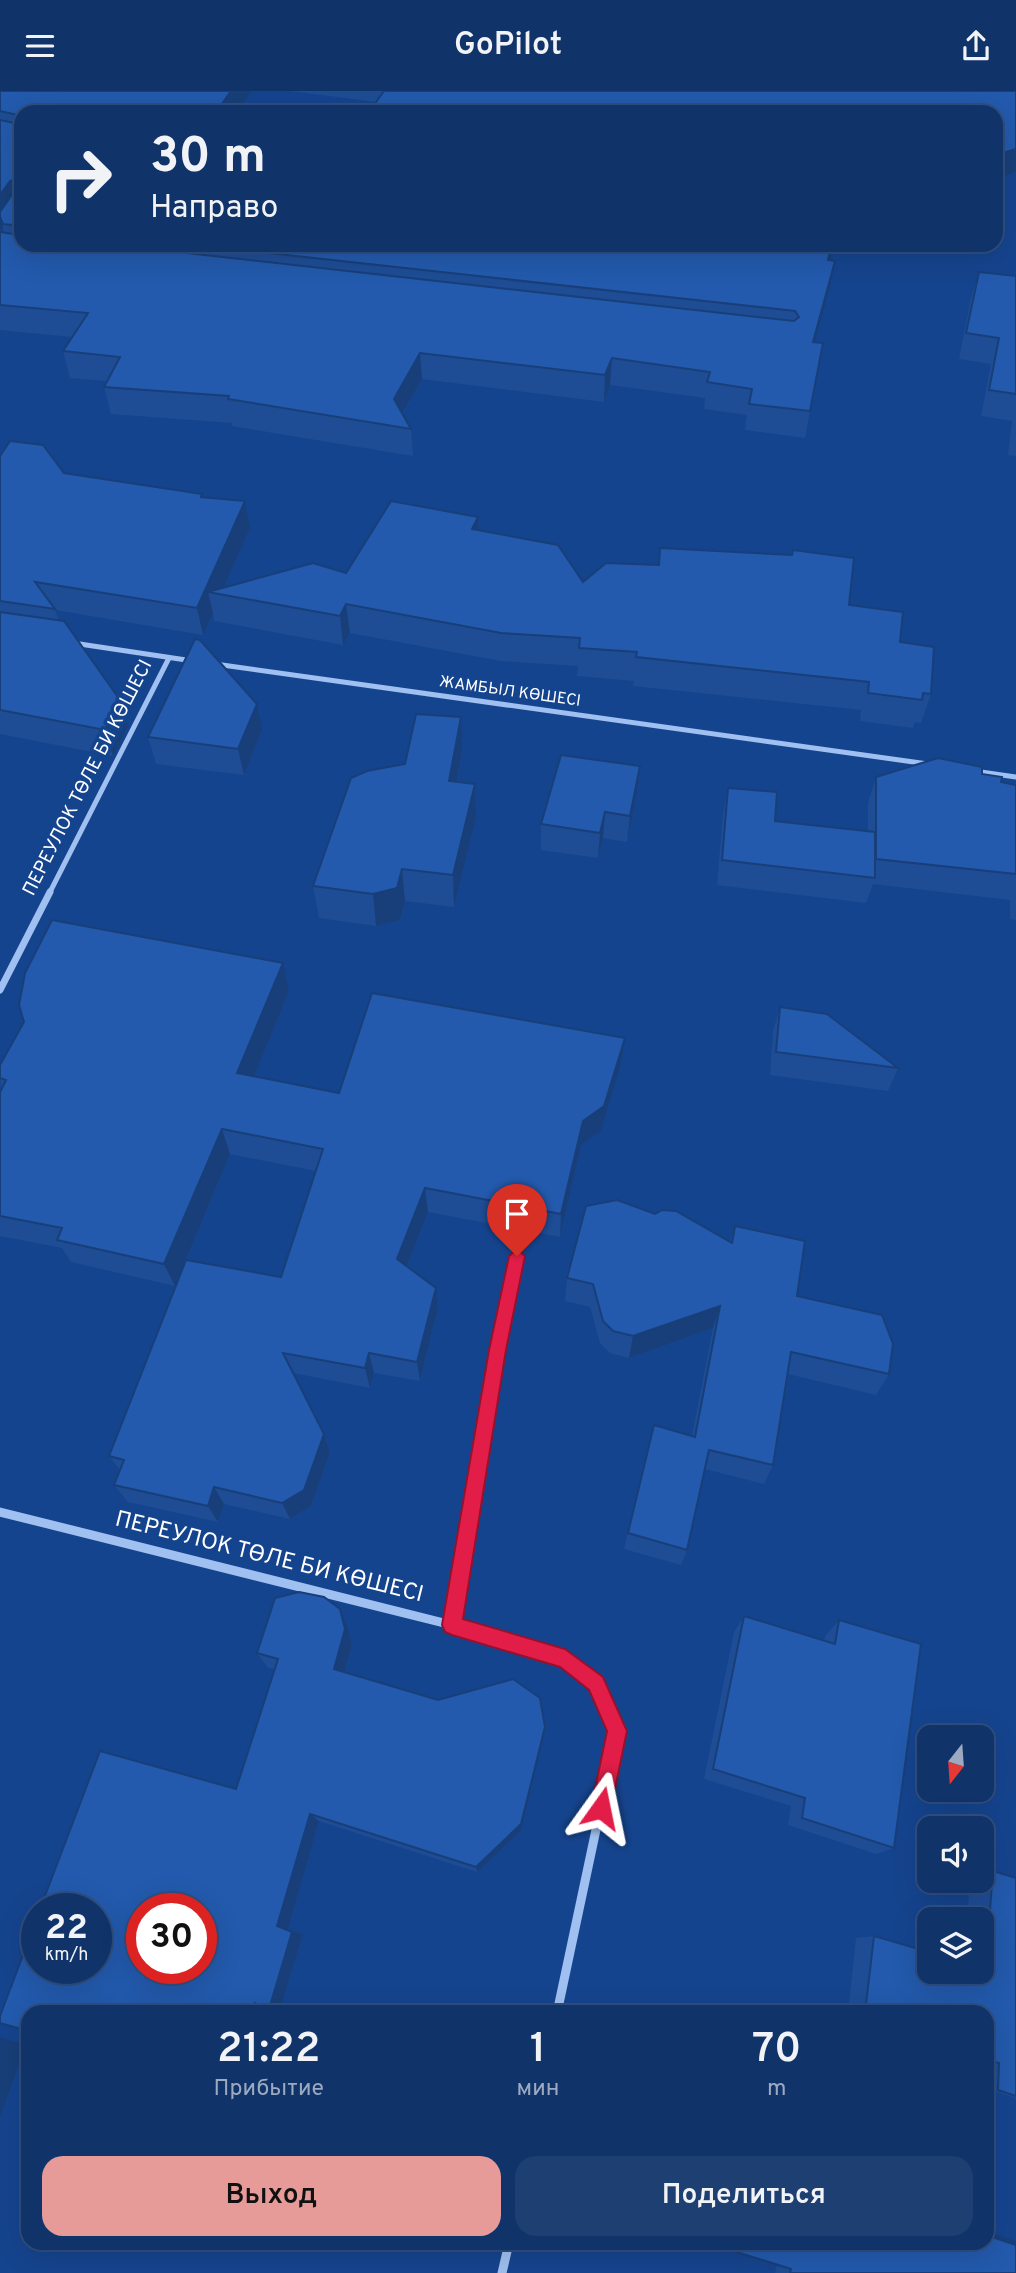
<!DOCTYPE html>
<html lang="ru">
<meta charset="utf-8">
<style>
:root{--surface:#10336a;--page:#1e3f72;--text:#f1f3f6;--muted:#9caac1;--line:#304e7e;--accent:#e69b98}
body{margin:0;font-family:Overpass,sans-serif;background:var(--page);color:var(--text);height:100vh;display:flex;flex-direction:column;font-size:26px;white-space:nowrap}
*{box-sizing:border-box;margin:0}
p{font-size:23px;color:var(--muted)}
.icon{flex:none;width:38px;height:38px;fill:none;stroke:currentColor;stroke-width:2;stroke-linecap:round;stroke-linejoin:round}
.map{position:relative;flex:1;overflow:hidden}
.drawer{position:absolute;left:21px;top:1914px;width:973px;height:245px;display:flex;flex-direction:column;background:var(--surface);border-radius:21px;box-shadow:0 7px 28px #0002,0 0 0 2px var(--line)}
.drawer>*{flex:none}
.top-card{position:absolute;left:14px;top:14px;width:989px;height:147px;border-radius:21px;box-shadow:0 7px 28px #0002,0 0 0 2px var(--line);background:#10336a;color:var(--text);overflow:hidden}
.needle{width:46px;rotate:197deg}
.tools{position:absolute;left:917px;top:1634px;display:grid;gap:14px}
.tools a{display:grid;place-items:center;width:77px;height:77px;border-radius:14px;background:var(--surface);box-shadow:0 7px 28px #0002,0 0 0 2px var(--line);font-size:35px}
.speed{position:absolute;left:21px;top:1802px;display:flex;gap:14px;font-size:35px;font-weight:700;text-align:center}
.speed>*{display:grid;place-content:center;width:91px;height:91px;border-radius:50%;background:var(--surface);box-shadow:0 7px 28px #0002,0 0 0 2px var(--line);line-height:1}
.speed small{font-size:18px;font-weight:400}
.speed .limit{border:10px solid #d22;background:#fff;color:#111}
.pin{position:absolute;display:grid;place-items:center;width:60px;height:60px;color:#fff;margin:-72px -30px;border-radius:50% 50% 50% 0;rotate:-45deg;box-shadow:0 0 7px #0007}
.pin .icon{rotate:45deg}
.me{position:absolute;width:77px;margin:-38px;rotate:12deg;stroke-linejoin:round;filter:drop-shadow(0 0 5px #0008)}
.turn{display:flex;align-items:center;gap:24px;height:147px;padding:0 21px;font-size:32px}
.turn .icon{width:91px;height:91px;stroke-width:2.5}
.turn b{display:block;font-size:49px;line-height:60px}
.eta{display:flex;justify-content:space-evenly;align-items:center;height:119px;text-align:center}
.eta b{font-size:42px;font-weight:600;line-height:49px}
.action{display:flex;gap:14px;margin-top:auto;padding:14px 21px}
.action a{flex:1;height:80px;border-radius:21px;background:var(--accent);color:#111;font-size:28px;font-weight:600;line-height:80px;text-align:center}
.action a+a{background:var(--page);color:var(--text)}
header{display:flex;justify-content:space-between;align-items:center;height:91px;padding:0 21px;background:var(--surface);font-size:32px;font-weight:600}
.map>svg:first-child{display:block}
</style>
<header><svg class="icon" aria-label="menu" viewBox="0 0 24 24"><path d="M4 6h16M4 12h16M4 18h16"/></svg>GoPilot<svg class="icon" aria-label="share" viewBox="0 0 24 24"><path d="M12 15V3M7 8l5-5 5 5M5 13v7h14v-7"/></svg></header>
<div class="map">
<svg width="1016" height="2182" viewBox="0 0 1016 2182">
<rect width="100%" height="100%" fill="#15448e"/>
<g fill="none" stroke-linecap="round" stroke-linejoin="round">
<g stroke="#9fc0f0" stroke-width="5">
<polyline points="73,552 193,570"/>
<polyline points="215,573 928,673"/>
<polyline points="974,680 1016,686"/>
<polyline points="49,803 169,567"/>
</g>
<g stroke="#9fc0f0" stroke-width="7">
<polyline points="0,899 50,801"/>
<polyline points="474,1400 497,1259 517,1165"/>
</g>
<g stroke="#9fc0f0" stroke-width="9">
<polyline points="0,1421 452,1534 565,1568 596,1592 617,1640 557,1922"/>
<polyline points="452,1534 474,1398"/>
<polyline points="502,2182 509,2152"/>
</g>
</g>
<g fill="#1e4d95" fill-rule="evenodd">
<polygon points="0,0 252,0 237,21 21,21 21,154 834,154 830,169 835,170 830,196 815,251 823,252 805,347 745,339 747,324 704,318 705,307 610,294 604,311 422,288 403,323 411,338 413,365 232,335 232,332 111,323 104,296 107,290 70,287 63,260 72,246 0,239 0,141 4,142 3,136 0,140"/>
<polygon points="290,0 1016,0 1016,81 996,88 996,21 376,11"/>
<polygon points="979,181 1016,185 1016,365 1008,364 1012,330 981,325 991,273 959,268 971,207"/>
<polygon points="0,365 64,382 202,406 250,437 224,496 346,482 478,439 583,491 658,474 660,457 849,514 900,551 931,603 921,632 915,631 913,637 860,630 861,619 633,595 634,590 577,585 578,575 501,570 350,542 343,554 214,530 213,522 203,544 55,519 59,529 120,609 128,636 113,665 0,643"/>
<polygon points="262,639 244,684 156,673 148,646"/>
<polygon points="462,659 457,691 475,693 476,726 454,816 405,810 400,829 376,835 319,827 313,795 405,673"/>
<polygon points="640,675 637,702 627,751 603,747 598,767 541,759 541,733"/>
<polygon points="982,683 1001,691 1016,694 1016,829 1010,828 1010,809 873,793 866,812 717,794 723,723 728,697 775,730 868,740 868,712 876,686"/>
<path d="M289,900L254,985L339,1002L625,947L621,973L601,1040L581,1054L560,1146L428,1121L407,1175L438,1218L420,1290L374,1282L370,1297L293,1282L324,1343L330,1361L311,1415L290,1428L224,1413L218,1431L128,1411L114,1394L120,1379L109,1365L175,1195L71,1171L62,1157L0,1145V1001L1,1000L0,974ZM230,1063L316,1080L281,1186L186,1169Z"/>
<polygon points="780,916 898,977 888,1000 770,984 773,940"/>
<polygon points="735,1135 797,1205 889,1283 876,1304 788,1283 773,1374 764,1393 705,1378 687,1459 681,1474 624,1458 649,1353 692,1345 713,1237 629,1267 610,1262 600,1252 590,1216 565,1210 567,1187 730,1151"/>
<polygon points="340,1518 347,1534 352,1553 345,1581 543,1647 521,1740 477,1781 319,1730 288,1838 303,1843 281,1916 269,1918 266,1916 264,1922 236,1698 275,1578 268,1577 257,1562"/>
<polygon points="744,1525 824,1549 825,1545 839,1529 894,1757 876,1763 788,1734 791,1715 704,1688 734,1541"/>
<polygon points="993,1780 1016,1787 1016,2007 987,1998 987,1922 848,1922 856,1847 874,1845 982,1881 982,1829 967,1829 970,1790 982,1790 982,1783"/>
<polygon points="987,2133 990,2135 990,2141 1016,2150 1016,2182 775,2182 777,2174 987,2152"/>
</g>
<g fill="#183f79">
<polygon points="231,0 252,0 237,21 216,21"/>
<polygon points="1016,58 1016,81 996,88 996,64"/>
<polygon points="15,88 21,110 0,126 0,104 10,90"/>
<polygon points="0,128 3,136 0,140"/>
<polygon points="832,154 834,154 823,195 828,169"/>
<polygon points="835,170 830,196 808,277 813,251"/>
<polygon points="420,262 422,288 396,334 394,308"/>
<polygon points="612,267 610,294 604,311 605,284"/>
<polygon points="245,410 250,437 221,503 208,501 213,522 203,544 197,517"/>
<polygon points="478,426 479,455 472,438"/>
<polygon points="346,513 350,542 343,554 340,525"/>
<polygon points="120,609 128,636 113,665 105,639"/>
<polygon points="257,613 262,639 244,684 238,658"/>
<polygon points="461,626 462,659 451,723 449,690"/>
<polygon points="640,675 637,702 627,751 630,725"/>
<polygon points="475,693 476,726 454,816 453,784"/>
<polygon points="605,721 603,747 598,767 600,742"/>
<polygon points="402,778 405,810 400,829 376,835 373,803"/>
<polygon points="283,872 289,900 245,1007 237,982"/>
<polygon points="625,947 621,973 601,1040 581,1054 560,1146 561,1123 583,1030"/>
<polygon points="222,1038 230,1063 175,1195 164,1173"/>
<polygon points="425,1097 428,1121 401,1190 397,1168"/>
<polygon points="436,1197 438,1218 420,1290 417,1271"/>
<polygon points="720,1215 713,1237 629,1267 633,1245"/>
<polygon points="369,1262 374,1282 370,1297 365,1277"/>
<polygon points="324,1343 330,1361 311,1415 290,1428 282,1412"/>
<polygon points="214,1396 224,1413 218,1431 208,1415"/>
<polygon points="340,1518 347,1534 352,1553 342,1592 334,1578"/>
<polygon points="545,1636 543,1647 521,1740 477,1781 476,1776"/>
<polygon points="310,1723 319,1730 288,1838 303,1843 281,1916 269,1918 277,1835"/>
<polygon points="267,1911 264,1922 252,1922 255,1912"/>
<polygon points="0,1946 26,1954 0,2026"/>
<polygon points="987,2140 1016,2150 1016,2154 989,2145"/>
</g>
<g fill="#235aad" stroke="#183f79" stroke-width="2" fill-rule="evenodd">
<polygon points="0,0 231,0 216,21 21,21 21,135 3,133 0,126 0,121 18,95 15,88 10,90 0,104 0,29 14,32 19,29 18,24 0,20"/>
<polygon points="384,0 1016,0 1016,58 996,64 996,21 369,21"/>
<polygon points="0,141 21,144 21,154 115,154 794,230 799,226 795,220 196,154 832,154 828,169 835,170 813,251 823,252 810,320 749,313 752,298 707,291 710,281 612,267 605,284 420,262 394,308 411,338 228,308 229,305 104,296 120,266 63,260 88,222 0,214"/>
<polygon points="979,181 1016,185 1016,303 989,299 999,247 966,242"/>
<polygon points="10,350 43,354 64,382 202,403 201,406 245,410 197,517 35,491 55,518 0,510 0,365"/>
<polygon points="391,410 478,426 472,438 558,454 583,491 606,472 659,474 660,457 792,464 793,459 854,467 849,514 903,521 900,551 934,556 931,603 923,602 922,609 868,602 869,591 636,566 637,561 579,557 580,547 501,542 346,513 340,525 208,501 313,472 346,482"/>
<polygon points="0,521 64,530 120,609 105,639 0,619"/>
<polygon points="195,548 200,549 257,613 238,658 148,646"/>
<polygon points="416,623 461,626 449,690 475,693 453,784 402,778 397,797 373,803 313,795 351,687 367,680 405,673"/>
<polygon points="561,664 640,675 630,725 605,721 600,742 541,733"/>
<polygon points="938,667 982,676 982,683 1002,686 1001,691 1016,694 1016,783 876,768 876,686"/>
<polygon points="728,697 777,701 775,730 875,741 875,787 722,769"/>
<polygon points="52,829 283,872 237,982 339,1002 372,902 625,947 604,1015 583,1030 561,1123 425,1097 397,1168 436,1197 417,1271 369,1262 365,1277 283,1262 324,1343 304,1399 282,1412 214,1396 208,1415 114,1394 124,1369 109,1365 186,1169 281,1186 323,1058 222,1038 164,1173 57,1149 62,1137 0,1125 0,1001 6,989 0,987 0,974 24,931 19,914 25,882"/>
<polygon points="780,916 827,923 898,977 776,961"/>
<polygon points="617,1109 655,1123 662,1119 676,1120 732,1152 735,1135 805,1150 797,1205 882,1224 893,1253 889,1283 791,1261 773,1374 709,1359 687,1459 628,1442 654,1334 695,1346 720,1215 633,1245 613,1240 603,1230 593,1193 567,1187 586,1115"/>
<path d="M299,1501L324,1506L340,1518L345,1538L334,1578L438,1609L513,1588L540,1607L545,1636L521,1733L476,1776L310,1723L277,1835L292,1841L269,1918L255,1912L252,1922H28V1940L0,1932V1925L37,1827V1878H96V1818H40L100,1660L236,1698L278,1568L257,1562L275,1507ZM142,1818H201V1878H142Z"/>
<polygon points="744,1525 835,1553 839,1529 921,1553 894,1757 802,1727 805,1707 713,1678"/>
<polygon points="993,1780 1016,1787 1016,2005 998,1999 999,1972 987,1969 987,1922 865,1922 874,1845 929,1861 929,1881 982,1881 982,1841 988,1844"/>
<polygon points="987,2134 990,2135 989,2145 1016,2154 1016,2182 790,2182 791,2178 708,2152 987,2152"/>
</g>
<polygon fill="#e11d48" stroke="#92132f" stroke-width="2" points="517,1158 525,1165 506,1259 463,1528 565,1558 603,1586 627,1640 611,1717 608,1724 601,1727 594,1724 591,1717 607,1640 589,1599 560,1576 452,1544 445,1541 442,1534 489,1259 509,1165"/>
<g text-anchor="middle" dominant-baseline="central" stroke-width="7" stroke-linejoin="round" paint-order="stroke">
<g font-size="16" fill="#fff" stroke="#15448e">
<text transform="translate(510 601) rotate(8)">ЖАМБЫЛ КӨШЕСІ</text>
</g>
<g font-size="19" fill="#fff" stroke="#15448e">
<text transform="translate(88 687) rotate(-63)">ПЕРЕУЛОК ТӨЛЕ БИ КӨШЕСІ</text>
</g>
<g font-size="23" fill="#fff" stroke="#15448e">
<text transform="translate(269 1467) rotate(14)">ПЕРЕУЛОК ТӨЛЕ БИ КӨШЕСІ</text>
</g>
</g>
</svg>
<div class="tools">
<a><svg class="needle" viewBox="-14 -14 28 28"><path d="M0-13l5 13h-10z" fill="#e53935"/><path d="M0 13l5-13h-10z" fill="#9caac1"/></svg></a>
<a><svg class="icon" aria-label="sound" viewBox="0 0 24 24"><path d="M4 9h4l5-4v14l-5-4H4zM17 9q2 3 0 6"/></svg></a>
<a><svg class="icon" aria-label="layers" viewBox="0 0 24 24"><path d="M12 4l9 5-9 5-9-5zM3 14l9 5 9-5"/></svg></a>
</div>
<div class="speed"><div>22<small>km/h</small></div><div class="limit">30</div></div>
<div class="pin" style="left:517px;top:1165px;background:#d93025"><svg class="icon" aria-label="arrive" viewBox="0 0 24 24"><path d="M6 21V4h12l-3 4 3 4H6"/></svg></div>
<svg class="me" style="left:601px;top:1717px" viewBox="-20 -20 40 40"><path d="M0-17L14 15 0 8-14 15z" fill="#e11d48" stroke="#fff" stroke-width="4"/></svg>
<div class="top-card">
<div class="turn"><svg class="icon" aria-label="right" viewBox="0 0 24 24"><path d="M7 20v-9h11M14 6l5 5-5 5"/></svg><div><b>30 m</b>Направо</div></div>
</div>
<section class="drawer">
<div class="eta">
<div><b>21:22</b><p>Прибытие</p></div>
<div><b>1</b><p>мин</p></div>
<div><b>70</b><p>m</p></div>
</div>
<div class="action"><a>Выход</a><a>Поделиться</a></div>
</section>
</div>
